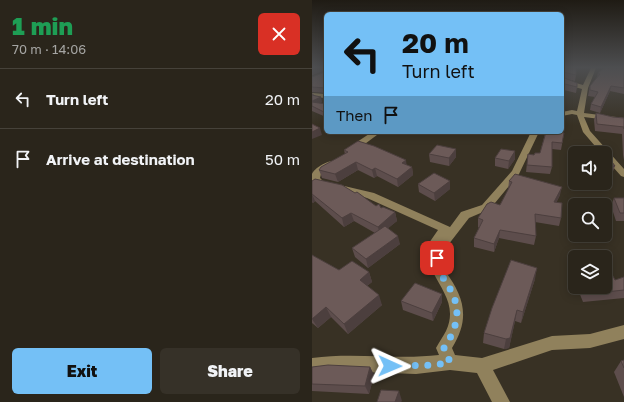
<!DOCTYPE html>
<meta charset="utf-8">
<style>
:root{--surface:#2a251b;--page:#363128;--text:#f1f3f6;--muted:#a5a5a3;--line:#46423a;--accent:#74c0f6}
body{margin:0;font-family:"Golos Text",sans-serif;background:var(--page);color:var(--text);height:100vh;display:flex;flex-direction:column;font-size:15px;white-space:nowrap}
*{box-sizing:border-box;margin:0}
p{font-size:13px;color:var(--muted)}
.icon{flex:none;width:22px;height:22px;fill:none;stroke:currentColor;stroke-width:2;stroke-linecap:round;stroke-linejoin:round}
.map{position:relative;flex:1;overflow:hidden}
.details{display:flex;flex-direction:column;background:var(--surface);width:312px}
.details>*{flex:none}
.top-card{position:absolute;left:12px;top:12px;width:240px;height:122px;border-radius:6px;box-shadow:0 2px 10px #0003,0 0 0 1px var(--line);background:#74c0f6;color:#111;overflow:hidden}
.fabs{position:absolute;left:256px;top:146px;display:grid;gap:8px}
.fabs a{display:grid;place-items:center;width:44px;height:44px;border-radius:6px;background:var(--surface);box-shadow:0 2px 10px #0003,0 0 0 1px var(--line);font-size:20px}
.pin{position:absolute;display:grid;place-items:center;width:34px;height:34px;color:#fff;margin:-17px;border-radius:8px;box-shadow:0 2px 6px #0006}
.me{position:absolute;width:44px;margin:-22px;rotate:91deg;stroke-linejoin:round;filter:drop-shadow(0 0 3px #0008)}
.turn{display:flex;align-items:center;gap:14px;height:84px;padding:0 12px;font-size:18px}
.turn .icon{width:52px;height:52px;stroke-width:2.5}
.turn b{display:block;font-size:28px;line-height:34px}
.then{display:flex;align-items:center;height:38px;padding:0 12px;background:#0003;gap:8px;font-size:15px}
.round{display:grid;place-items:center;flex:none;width:42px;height:42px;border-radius:6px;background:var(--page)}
.head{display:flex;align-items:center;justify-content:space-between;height:68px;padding:0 12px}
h1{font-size:24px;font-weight:800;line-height:30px;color:#1e9e55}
.button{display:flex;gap:8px;margin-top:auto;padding:8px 12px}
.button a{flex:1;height:46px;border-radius:6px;background:var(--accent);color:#111;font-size:16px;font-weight:800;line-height:46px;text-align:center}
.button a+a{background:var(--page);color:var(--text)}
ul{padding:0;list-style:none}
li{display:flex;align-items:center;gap:12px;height:60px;padding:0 12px;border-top:1px solid var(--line)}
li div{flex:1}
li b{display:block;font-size:15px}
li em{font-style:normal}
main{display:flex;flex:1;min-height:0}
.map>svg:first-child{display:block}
</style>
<main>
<section class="details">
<div class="head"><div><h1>1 min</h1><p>70 m · 14:06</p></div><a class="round" style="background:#d93025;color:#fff"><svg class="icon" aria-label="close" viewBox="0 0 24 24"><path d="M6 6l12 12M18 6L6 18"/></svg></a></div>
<ul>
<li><svg class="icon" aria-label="left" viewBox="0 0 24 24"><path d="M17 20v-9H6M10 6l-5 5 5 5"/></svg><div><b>Turn left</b></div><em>20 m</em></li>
<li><svg class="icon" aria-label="arrive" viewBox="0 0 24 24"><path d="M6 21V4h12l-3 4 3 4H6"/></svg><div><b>Arrive at destination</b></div><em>50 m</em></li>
</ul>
<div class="button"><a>Exit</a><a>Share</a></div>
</section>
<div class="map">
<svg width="312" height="402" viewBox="0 0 312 402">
<rect width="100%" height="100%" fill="#383124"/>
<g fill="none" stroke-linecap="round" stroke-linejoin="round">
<g fill="#90815c" fill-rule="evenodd">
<polygon points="279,68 284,68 276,88 272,113 312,118 312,122 272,117 278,131 312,169 312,177 309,176 293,158 293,153 289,153 271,132 265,115 260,114 250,116 250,112 260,110 265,111 270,89 250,83 250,79 271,85"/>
<polygon points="0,93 14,94 14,98 0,97"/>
<polygon points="60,132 69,132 42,152 36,152 36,148"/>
<path d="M219,132H227L207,174L178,209L157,218L133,249L131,257L135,263L133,271C153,298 158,319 140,348L143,355L170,358L240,336L278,334L312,325V339L278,348L240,350L181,370L198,402H180L165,373L138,370L104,374L22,371L0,374V358C42,352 85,360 127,355L124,348C127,342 131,337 134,331C145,307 131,292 121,272L123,264L121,262L110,259L108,256L126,230L55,198L5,185L0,181C0,180 0,174 0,174C2,168 16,160 22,161L23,163L22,165L9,174L8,178L11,181L62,193L138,227L149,212L170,205L200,171Z"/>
</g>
</g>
<g fill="#5d4d4c">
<polygon points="0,68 14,68 14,93 0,92 0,77 13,72 13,70 0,75"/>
<polygon points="250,68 264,75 263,81 250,78 265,87 264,93 252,90 250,98"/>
<polygon points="312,68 312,94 298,91 288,113 278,110 279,104 283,97 276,96 278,86 285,77 286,73"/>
<polygon points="0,93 10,102 8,103 14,104 14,117 0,111"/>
<polygon points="284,113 301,117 312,118 312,160 311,155 310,134 283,131 282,120"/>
<polygon points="233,132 250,132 252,133 249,150 240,149 240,167 238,174 214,172 216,154 222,155 228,153 233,134"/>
<polygon points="144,149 144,157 137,166 118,162 117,154"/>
<polygon points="32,150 94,160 94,165 100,167 101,175 86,187 65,176 62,178 46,170 26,182 10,178 7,170 33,154"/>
<polygon points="183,158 203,159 196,169 183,166"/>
<polygon points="293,158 303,166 300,174 293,174"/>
<polygon points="0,181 64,206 83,212 85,221 76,228 88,244 56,268 43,257 40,248 63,233 42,221 32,227 3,201 1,203 0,202"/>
<polygon points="197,181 248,195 244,203 249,218 247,226 223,222 224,236 222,245 187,238 182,252 162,247 162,238 167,228 166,227 166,218 188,205 196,190"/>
<polygon points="106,184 138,189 123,201 107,192"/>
<polygon points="302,198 312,198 312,221 304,221 299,206"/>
<polygon points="0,255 27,270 57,272 60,282 55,286 70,305 36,334 19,317 6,328 0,323"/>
<polygon points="263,268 263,283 260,276"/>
<polygon points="312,277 312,298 271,302 265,287 293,287 303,280"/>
<polygon points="223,279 209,323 203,321 197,348 192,349 171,343 172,333"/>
<polygon points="89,301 130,302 121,321 91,310"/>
<polygon points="312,360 312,397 302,372 309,361"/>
<polygon points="0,367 58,367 62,375 57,394 0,391"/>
</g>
<g fill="#4c3f3e">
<polygon points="4,68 13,68 13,70 0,75 0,70"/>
<polygon points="299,86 298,91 288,113 289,107"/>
<polygon points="9,97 10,102 0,107 0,101"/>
<polygon points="8,128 10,135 0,139 0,132"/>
<polygon points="144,149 144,157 137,166 137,158"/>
<polygon points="203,151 203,159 196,169 197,161"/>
<polygon points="94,160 95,168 90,163"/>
<polygon points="44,162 46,170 26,182 23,174"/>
<polygon points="100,167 101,175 86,187 85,179"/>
<polygon points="63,168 65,176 62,178 60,170"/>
<polygon points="138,181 138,189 123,201 122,193"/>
<polygon points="250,187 248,195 240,211 242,202"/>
<polygon points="0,194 3,201 1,203 0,201"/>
<polygon points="83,212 85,221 68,235 66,227"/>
<polygon points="39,213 42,221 32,227 30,218"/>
<polygon points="188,230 187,238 182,252 182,244"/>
<polygon points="86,236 88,244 56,268 54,259"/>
<polygon points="225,268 223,279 209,323 211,312"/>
<polygon points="57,272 60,282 51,289 48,280"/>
<polygon points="130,294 130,302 121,321 120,313"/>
<polygon points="67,295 70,305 36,334 32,324"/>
<polygon points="14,307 19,317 6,328 0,319"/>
<polygon points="205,310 203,321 197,348 192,349 194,339"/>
<polygon points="58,367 62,375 57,394 53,386"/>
<polygon points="87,391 90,401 89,402 83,402"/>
</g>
<g fill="#6c5a58" stroke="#4c3f3e">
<polygon points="14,68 14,87 13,88 0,87 0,77 13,72"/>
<polygon points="250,68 264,68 264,75 251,72 250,73"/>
<polygon points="292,68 312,68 312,88 299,86 289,107 279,104 286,92 278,90 278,86 288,74 286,73"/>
<polygon points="250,77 265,83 265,87 253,84 250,96"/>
<polygon points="0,95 9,97 0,101"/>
<polygon points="0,102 14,104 14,113 0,106"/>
<polygon points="284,113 301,117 312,118 312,129 312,127 285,124"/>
<polygon points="0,124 8,128 0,132"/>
<polygon points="250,127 251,133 252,133 250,143 240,142 240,167 215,165 216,154 222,155 223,153 228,153 234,132 250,132"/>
<polygon points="46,141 62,146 94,160 90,163 100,167 85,179 63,168 60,170 44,162 23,174 7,170 9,167 36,152 32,150"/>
<polygon points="125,145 144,149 137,158 117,154"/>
<polygon points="189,149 203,151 197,161 183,158"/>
<polygon points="293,158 297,158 303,166 293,166"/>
<polygon points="122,173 138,181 122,193 106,184"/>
<polygon points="203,174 250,187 242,202 250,203 249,218 223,214 224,236 188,230 182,244 162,238 171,220 166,218 175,204 179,202 188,205 200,182 197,181"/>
<polygon points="3,179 30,185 43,193 45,192 64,206 67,204 69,208 71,207 83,212 66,227 39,213 30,218 0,194 0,181"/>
<polygon points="302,198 312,198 312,213 308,213"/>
<polygon points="73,226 86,236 54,259 40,248"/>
<polygon points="0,255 27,270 40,261 57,272 48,280 67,295 32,324 14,307 0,319"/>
<polygon points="199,260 225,268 211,312 205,310 198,338 194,339 172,333 180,308"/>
<polygon points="293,265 295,265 303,280 312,277 312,290 275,294 272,287 293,287"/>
<polygon points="103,283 130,294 120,313 89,301"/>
<polygon points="312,360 312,368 309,361"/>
<polygon points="16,365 58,367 53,386 0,384 0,367"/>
<polygon points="69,390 87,391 83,402 65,402"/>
</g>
<linearGradient id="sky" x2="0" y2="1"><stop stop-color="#1f1b14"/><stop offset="0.54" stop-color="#4d4e50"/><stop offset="1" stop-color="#4d4e50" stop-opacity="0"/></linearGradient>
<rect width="312" height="125" fill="url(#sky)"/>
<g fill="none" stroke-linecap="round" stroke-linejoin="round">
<path stroke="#74c0f6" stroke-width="7" stroke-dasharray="0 12.6" d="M78,366L123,365L138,362L132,348C134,343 138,339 140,334C151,308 142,293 127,272L129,263L125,258"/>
</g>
</svg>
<div class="fabs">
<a><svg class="icon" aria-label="sound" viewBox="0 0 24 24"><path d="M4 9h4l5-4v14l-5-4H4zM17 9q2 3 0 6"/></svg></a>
<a><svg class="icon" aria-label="search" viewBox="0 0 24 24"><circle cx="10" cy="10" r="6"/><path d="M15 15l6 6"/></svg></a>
<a><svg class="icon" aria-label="layers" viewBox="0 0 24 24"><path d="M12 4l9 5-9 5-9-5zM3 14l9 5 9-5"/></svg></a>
</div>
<div class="pin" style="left:125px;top:258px;background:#d93025"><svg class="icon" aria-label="arrive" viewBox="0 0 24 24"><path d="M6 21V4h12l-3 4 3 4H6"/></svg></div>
<svg class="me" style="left:78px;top:366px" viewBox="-20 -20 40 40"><path d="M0-17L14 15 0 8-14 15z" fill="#74c0f6" stroke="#fff" stroke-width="4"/></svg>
<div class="top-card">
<div class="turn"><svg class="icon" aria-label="left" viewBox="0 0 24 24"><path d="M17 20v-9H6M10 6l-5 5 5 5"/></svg><div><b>20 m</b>Turn left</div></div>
<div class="then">Then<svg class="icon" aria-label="arrive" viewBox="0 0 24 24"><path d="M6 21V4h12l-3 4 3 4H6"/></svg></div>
</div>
</div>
</main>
